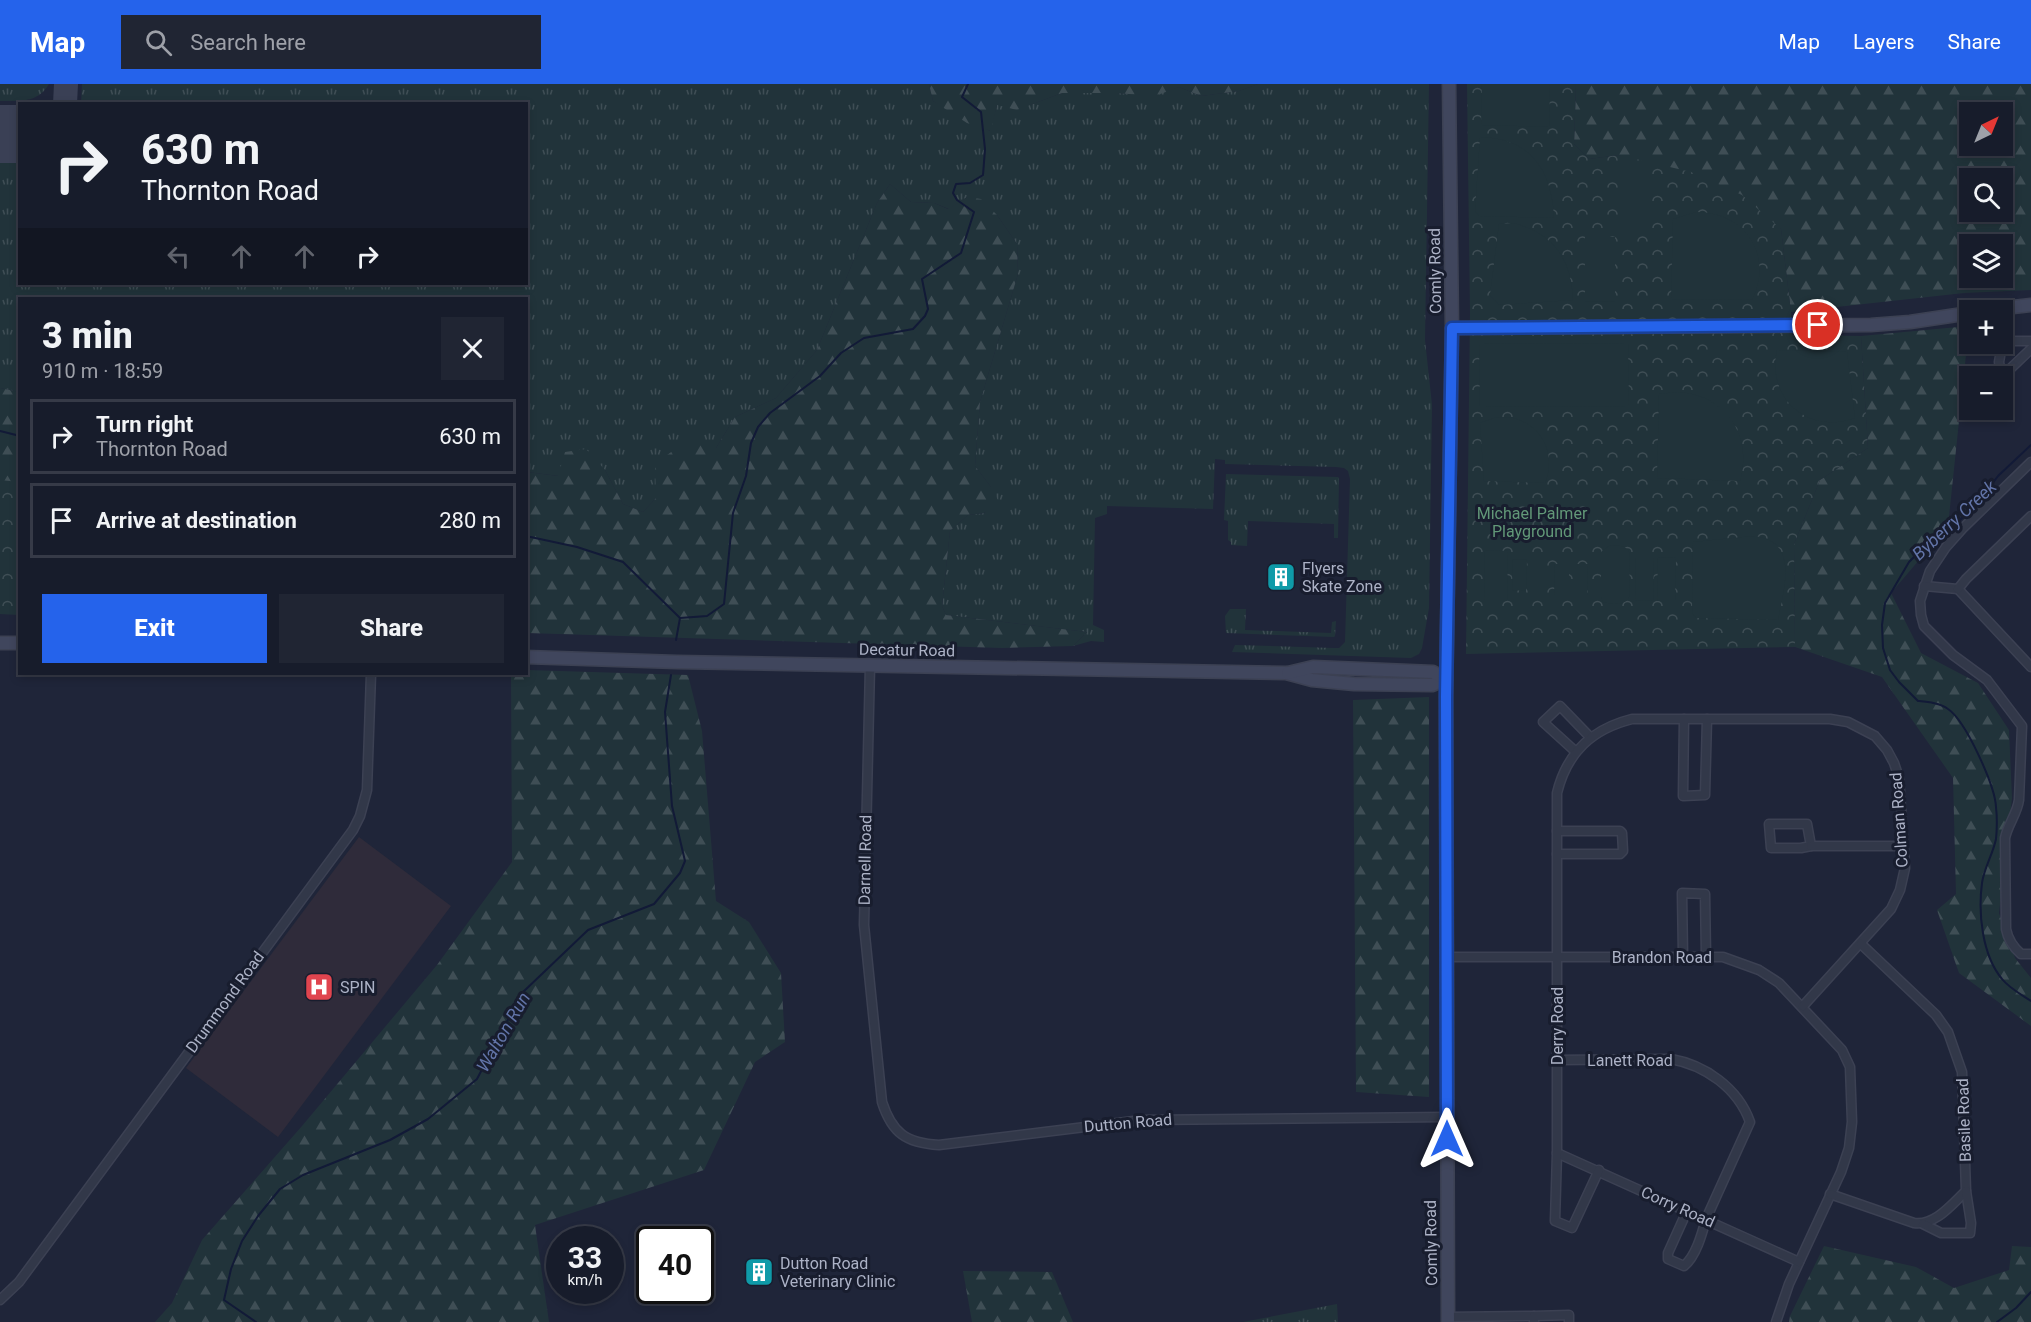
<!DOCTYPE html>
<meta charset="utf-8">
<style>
:root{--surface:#171c2b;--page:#202533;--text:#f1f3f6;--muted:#9ea1a9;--line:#363a47;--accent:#2563eb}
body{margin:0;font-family:Roboto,sans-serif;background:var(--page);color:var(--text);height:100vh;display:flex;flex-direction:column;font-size:22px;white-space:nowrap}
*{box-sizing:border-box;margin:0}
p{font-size:20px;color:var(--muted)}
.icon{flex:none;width:33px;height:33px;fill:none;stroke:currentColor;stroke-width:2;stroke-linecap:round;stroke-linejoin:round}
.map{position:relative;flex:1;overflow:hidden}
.side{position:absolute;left:18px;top:213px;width:510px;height:378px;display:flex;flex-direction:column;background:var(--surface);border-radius:0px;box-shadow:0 3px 9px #0003,0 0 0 2px var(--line)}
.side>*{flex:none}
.guide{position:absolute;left:18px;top:18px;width:510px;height:183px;border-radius:0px;box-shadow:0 3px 9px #0003,0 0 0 2px var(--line);background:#171c2b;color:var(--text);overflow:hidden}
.needle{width:39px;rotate:43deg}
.buttons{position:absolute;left:1959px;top:18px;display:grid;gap:12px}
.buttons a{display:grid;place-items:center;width:54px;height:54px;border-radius:0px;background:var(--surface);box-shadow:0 3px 9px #0003,0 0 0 2px var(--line);font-size:30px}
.speed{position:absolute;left:546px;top:1142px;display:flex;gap:12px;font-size:30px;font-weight:700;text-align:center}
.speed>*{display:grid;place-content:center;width:78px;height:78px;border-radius:50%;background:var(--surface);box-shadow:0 3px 9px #0003,0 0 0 2px var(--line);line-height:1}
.speed small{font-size:15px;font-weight:400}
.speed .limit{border:3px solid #111;border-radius:9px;background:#fff;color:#111}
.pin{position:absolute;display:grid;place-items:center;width:51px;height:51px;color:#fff;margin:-26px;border:3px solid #fff;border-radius:50%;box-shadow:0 2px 6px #0007}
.me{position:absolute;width:66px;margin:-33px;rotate:0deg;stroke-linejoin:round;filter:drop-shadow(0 0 4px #0008)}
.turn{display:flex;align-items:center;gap:21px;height:126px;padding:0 24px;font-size:27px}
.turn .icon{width:78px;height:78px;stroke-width:2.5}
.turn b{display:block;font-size:42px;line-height:51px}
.lanes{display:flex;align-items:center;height:57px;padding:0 24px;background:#0003;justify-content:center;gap:30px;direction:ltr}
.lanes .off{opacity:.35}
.round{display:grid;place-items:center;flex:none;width:63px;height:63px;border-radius:0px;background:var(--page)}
.head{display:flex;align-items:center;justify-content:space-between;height:102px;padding:0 24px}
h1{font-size:36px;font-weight:800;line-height:45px}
.action{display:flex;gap:12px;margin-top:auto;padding:12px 24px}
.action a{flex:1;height:69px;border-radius:0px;background:var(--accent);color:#fff;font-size:24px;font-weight:800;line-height:69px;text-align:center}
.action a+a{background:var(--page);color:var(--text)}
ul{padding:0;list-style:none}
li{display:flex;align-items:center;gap:18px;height:75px;margin:0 12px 9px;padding:0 12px;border:3px solid var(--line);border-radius:0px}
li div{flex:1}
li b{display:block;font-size:22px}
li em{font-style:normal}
header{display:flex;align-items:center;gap:36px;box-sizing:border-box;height:84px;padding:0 30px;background:var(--accent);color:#fff}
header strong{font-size:28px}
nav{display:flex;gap:33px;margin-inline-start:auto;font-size:21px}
.search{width:420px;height:54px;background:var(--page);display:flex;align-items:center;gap:15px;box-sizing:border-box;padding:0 21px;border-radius:0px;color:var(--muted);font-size:22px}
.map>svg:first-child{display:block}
</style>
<header>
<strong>Map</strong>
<div class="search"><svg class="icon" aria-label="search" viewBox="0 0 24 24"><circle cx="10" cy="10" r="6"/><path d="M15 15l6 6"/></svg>Search here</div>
<nav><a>Map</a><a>Layers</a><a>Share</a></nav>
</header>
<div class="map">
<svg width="2031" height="1238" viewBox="0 0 2031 1238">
<defs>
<pattern id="grass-tufts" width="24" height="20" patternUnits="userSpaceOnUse" patternTransform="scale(1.5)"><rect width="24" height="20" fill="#21333a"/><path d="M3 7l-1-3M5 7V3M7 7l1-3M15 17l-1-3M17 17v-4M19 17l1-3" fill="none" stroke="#3f4e55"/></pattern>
<pattern id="forest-firs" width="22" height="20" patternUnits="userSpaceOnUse" patternTransform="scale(1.5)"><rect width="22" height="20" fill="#21333a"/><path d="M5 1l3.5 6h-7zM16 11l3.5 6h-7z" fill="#3f4e55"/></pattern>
<pattern id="park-crowns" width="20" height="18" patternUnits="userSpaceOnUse" patternTransform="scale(1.5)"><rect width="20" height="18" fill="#21333a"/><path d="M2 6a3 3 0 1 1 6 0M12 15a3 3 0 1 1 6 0" fill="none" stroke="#3f4e55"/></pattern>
</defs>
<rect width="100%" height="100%" fill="#1f2539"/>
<polygon fill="#2f2b3a" points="359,753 451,822 278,1053 186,984"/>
<g fill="url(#grass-tufts)">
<path d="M0,0H49C38,19 20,17 0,17Z"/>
<polygon points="82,0 929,0 933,17 990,47 997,21 1030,21 1062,9 1116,9 1155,11 1179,3 1201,12 1239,7 1258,0 1429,0 1425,256 1432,321 1429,524 1422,564 1419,570 1411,574 1232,568 1235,561 1334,564 1339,564 1345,558 1350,395 1348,387 1344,384 1336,383 1225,380 1225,376 1215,375 1213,425 1107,422 1107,430 1095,434 1093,541 1104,546 1104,558 1091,557 1073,562 1087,548 946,531 942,522 950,447 968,431 985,429 991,403 975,382 980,318 1018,190 1017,160 997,131 967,113 949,125 934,119 911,118 890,100 877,119 817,266 776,314 735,333 716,364 656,414 643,428 623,420 605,386 559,392 527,388 526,214 20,214 19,308 0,304 0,76 19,76 20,200 526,200 526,20 81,20"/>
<polygon points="1226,390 1338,393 1339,394 1338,454 1334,454 1334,440 1248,437 1247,462 1231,461 1231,458 1228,456 1228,437 1224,436"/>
<polygon points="1230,525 1246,525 1245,546 1331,549 1332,538 1336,537 1335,552 1334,553 1226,549 1225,532"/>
<polygon points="1337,1220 1338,1238 1243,1238"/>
</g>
<g fill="url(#forest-firs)" fill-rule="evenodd">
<polygon points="929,0 1258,0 1239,7 1201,12 1179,3 1155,12 1116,9 1062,9 1017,26 997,21 991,47 967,39 933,17"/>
<path d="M1576,0H2031V206L1964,209L1791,228L1781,145L1619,71L1589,75L1574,60ZM1970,28H2002V62H1970ZM1970,94H2002V128H1970ZM1970,160H2002V194H1970Z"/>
<polygon points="890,100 911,118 934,119 948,125 967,113 981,115 997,131 1017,160 1018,190 980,318 975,382 991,403 999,418 984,429 968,431 950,447 942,522 946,531 1087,548 1073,562 1002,564 527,549 527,388 558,392 565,368 586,365 605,386 623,420 643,428 656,414 655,380 686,357 716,364 735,333 776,314 817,266 877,119"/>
<polygon points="1969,242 1948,442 1891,509 1921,569 1978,599 2009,646 2012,714 1999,829 2015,874 2031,894 2031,942 1959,889 1937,826 1956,810 1953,694 1882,593 1795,563 1794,460 1820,396 1868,364 1861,252"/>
<polygon points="0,304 19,308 19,413 0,412"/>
<polygon points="527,586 688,591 702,647 716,817 749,838 781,889 785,958 755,978 704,1086 535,1141 549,1238 155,1238 172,1219 202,1156 302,1042 437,881 512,778 511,590 526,590"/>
<polygon points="1429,613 1429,1013 1356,1008 1353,616"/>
<polygon points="1824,1162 1916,1183 1954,1204 2009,1186 2012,1162 2031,1163 2031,1238 1789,1238 1790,1232"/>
<polygon points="963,1187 1052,1188 1073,1238 972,1238"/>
</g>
<g fill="url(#park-crowns)">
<polygon points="1467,0 1576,0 1574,60 1589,75 1619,71 1691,88 1742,111 1781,145 1791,228 1792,251 1861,252 1868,364 1820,396 1794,460 1795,563 1466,570 1470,229"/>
<polygon points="0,396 19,398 19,531 0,530"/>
</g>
<g fill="#21333a">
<polygon points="1482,0 1550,0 1549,43 1481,41"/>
<path d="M1480,53C1531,54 1552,87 1554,134L1479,132L1475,127Z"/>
<rect x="1619" y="83" width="30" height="64"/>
<path d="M1696,128C1745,128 1774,171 1752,216L1671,215L1673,135Z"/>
<path d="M1514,139C1555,151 1571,175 1573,216L1499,221L1490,211L1499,140Z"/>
<polygon points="1585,153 1615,153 1615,218 1585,217"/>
<polygon points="1628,259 1629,322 1480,323 1479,260"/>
<path d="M1777,266L1847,268L1855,334C1808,351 1766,314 1777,266Z"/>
<path d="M1677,308C1725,310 1753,351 1740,397L1657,394L1659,310Z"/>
<path d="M1509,333C1541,339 1557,369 1545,399L1484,397L1480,339L1494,334Z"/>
<path d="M1752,452C1800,455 1784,504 1778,536L1697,534L1692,530L1693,458Z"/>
<path d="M1609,462C1617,462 1627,460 1630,470L1629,513C1625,522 1612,520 1603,518L1601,513V468Z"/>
<polygon points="1485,466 1508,467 1507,517 1484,517"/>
<polygon points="1636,473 1654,473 1653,517 1635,516"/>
<polygon points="1658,473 1676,474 1675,517 1657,517"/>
<polygon points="1513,475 1527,476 1526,507 1512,506"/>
<rect x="1531" y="476" width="14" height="31"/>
<polygon points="1555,480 1569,480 1569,511 1554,511"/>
<polygon points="1573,480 1588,480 1587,511 1573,511"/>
</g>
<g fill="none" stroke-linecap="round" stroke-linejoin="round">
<g stroke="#121a37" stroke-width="2">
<polyline points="0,347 20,352"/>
<path d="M2031,361L1998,392L1980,416L1952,444L1924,463L1909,478L1885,519L1882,541L1883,564L1890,586L1899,598L1918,617C1928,618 1940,619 1948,625C1966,637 1995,702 1996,723C1997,732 1997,745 1996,755C1993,770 1984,784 1982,799C1978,829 1982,871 2002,895C2009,904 2022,911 2031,917"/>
<polyline points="526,452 577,463 623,478 680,534"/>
<polyline points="680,534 707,532 724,520 733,429 746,392 751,359 758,343 770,329 820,292 841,269 864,254 913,245 925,232 928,225 922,195 961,169 974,128 957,116 953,109 956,100 970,99 983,91 985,65 981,28 962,13 968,0"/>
<polyline points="676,556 680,534"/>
<polyline points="256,1238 224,1216 231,1185 242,1157 258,1132 280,1105 303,1091 390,1056 428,1035 477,995 522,909 588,846 654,820 680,789 685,777 672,722 665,628 671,591"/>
<polyline points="1997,1238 2016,1224 2031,1208"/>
</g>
<polyline stroke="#3a4055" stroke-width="24" points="65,20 66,0"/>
<polyline stroke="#3a4055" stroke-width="58" points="0,50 20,50"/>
<g stroke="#3c4153" stroke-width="11">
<g id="street">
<polyline points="2031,257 2010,257 2002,261 1999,278 2000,284 2005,286 2010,285 2031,265"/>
<path d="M2031,378L1962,445L1946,463L1930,487L1920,517L1921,531L1924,542L1953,571L1987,596L2022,642L2019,716C2017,730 2008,740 2005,754L2006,845C2008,856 2013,863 2021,870H2031"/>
<polyline points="1924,502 1958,505"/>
<polyline points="1958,505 2031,583"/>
<polyline points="1958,505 1966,495 2031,432"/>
<path d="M870,582L864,841L882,1018C892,1049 906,1059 939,1061L1142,1036L1447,1033"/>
<polyline points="1684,635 1683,712 1705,711 1707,635"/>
<polyline points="1576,668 1543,638 1560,622 1590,653"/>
<polygon points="1769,740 1807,740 1811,762 1801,764 1771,764"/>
<polyline points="1811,762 1903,762"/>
<polyline points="1557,770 1620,770 1623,767 1622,749 1620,747 1557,747"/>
<polyline points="1683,872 1682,809 1705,810 1706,872"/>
<polyline points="1446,873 1723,873 1759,886 1779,899 1842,966 1850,983 1852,1038 1849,1064 1841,1088 1789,1200 1776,1238"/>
<path d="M1557,976L1671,975C1705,981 1738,1004 1750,1038L1706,1135C1702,1150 1696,1172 1684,1182L1668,1175V1169L1687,1127"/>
<polyline points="1557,1069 1799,1178"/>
<path d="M1599,1086L1572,1144L1555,1137L1557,1069V709C1567,668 1592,645 1632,635H1830L1848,638L1875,652L1887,666L1894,679L1899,694L1905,784L1900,806L1891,825L1803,922"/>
<path d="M1830,1110L1914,1139C1935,1142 1952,1120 1966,1107L1962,988L1948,948L1936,931L1861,860"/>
<polyline points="1923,1140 1941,1149 1970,1149 1971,1139 1966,1107"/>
<polyline points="0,1216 19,1198 353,746 360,732 367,706 371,590"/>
<polyline points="1448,1233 1534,1232"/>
<polyline points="1534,1238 1534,1232 1569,1231 1569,1238"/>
</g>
</g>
<g stroke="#3c4153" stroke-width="15">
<g id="secondary">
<polyline points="1987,226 2031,221"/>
<polyline points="1452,244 1871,241 1910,238 1970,229"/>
<polyline points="0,559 20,559"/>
<polyline points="526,573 677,578 1286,589 1312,596 1354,600 1432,601 1446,595"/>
<polyline points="1288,589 1313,583 1433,588 1446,595"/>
<polyline points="1448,1238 1446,612 1452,244 1449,0"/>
</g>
</g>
<use href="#street" stroke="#323849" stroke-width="8"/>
<use href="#secondary" stroke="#40465d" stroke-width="12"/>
</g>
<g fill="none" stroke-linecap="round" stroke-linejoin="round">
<g stroke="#184099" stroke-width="15">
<polyline id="route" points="1447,1055 1446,612 1452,244 1818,241"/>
</g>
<use href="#route" stroke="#2563eb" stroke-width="10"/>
</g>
<defs>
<g id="building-square" transform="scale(1.5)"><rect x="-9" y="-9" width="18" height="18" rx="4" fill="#0f9aa8" stroke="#181d2e"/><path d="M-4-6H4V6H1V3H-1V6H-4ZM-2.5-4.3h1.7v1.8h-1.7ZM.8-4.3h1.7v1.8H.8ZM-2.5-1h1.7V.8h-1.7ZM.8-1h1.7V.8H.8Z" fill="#fff"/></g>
<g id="hospital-square" transform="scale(1.5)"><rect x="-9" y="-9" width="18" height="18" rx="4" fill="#e0444e" stroke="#181d2e"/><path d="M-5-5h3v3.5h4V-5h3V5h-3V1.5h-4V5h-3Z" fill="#fff"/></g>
</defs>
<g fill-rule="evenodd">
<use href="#building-square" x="1281" y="493"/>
<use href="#hospital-square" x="319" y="903"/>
<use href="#building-square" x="759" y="1188"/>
</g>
<g text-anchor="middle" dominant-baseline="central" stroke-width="6" stroke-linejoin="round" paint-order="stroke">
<g font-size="16" fill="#acb2c6" stroke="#181d2e">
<text transform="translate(1435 187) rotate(-91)">Comly Road</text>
<text transform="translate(907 566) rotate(1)">Decatur Road</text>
<text transform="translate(1899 736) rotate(-94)">Colman Road</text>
<text transform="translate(865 776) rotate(-89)">Darnell Road</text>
<text x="1662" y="873">Brandon Road</text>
<text transform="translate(225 918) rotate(-54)">Drummond Road</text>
<text transform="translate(1557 942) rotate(-90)">Derry Road</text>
<text x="1630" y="976">Lanett Road</text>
<text transform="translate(1964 1036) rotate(-92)">Basile Road</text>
<text transform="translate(1128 1039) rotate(-5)">Dutton Road</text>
<text transform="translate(1678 1123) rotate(24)">Corry Road</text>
<text transform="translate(1431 1159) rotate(-91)">Comly Road</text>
</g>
<g font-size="16" fill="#629878" stroke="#181d2e">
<text x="1532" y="429">Michael Palmer<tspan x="1532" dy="18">Playground</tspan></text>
</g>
<g font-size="16" fill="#acb2c6" stroke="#181d2e" text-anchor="start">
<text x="1302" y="484">Flyers<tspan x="1302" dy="18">Skate Zone</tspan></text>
<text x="340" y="903">SPIN</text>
<text x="780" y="1179">Dutton Road<tspan x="780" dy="18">Veterinary Clinic</tspan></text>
</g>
<g font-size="18" font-style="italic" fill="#6274a8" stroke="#181d2e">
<text transform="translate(1954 436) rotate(-43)">Byberry Creek</text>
<text transform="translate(503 948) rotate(-60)">Walton Run</text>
</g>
</g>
</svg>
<div class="buttons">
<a><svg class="needle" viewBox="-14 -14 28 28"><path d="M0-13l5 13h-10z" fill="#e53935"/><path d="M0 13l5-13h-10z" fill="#9ea1a9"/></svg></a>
<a><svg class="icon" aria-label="search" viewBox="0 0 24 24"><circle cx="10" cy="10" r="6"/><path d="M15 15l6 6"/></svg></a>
<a><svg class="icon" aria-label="layers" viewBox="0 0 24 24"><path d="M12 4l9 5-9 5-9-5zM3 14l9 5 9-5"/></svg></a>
<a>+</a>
<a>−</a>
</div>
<div class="speed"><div>33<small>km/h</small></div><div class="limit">40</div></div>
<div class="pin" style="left:1818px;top:241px;background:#d93025"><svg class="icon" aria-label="arrive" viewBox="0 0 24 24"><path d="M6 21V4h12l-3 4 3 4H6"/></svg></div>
<svg class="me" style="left:1447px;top:1055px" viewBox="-20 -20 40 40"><path d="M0-17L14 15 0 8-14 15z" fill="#2563eb" stroke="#fff" stroke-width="4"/></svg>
<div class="guide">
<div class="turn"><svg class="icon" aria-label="right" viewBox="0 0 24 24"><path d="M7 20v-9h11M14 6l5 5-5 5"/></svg><div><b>630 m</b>Thornton Road</div></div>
<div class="lanes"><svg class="icon off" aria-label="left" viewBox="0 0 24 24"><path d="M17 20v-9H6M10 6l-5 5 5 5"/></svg><svg class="icon off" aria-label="ahead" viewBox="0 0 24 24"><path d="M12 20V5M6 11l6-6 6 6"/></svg><svg class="icon off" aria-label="ahead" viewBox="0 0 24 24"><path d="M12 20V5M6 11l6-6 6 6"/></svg><svg class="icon" aria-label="right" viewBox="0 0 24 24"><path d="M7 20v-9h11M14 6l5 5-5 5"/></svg></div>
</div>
<section class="side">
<div class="head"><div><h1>3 min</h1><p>910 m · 18:59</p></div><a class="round"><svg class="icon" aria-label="close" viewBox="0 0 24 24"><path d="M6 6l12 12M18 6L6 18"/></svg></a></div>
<ul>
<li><svg class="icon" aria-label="right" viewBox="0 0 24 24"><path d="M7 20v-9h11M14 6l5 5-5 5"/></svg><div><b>Turn right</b><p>Thornton Road</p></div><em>630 m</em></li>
<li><svg class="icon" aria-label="arrive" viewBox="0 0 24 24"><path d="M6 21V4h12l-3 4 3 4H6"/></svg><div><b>Arrive at destination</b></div><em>280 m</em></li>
</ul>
<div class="action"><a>Exit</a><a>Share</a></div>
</section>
</div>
